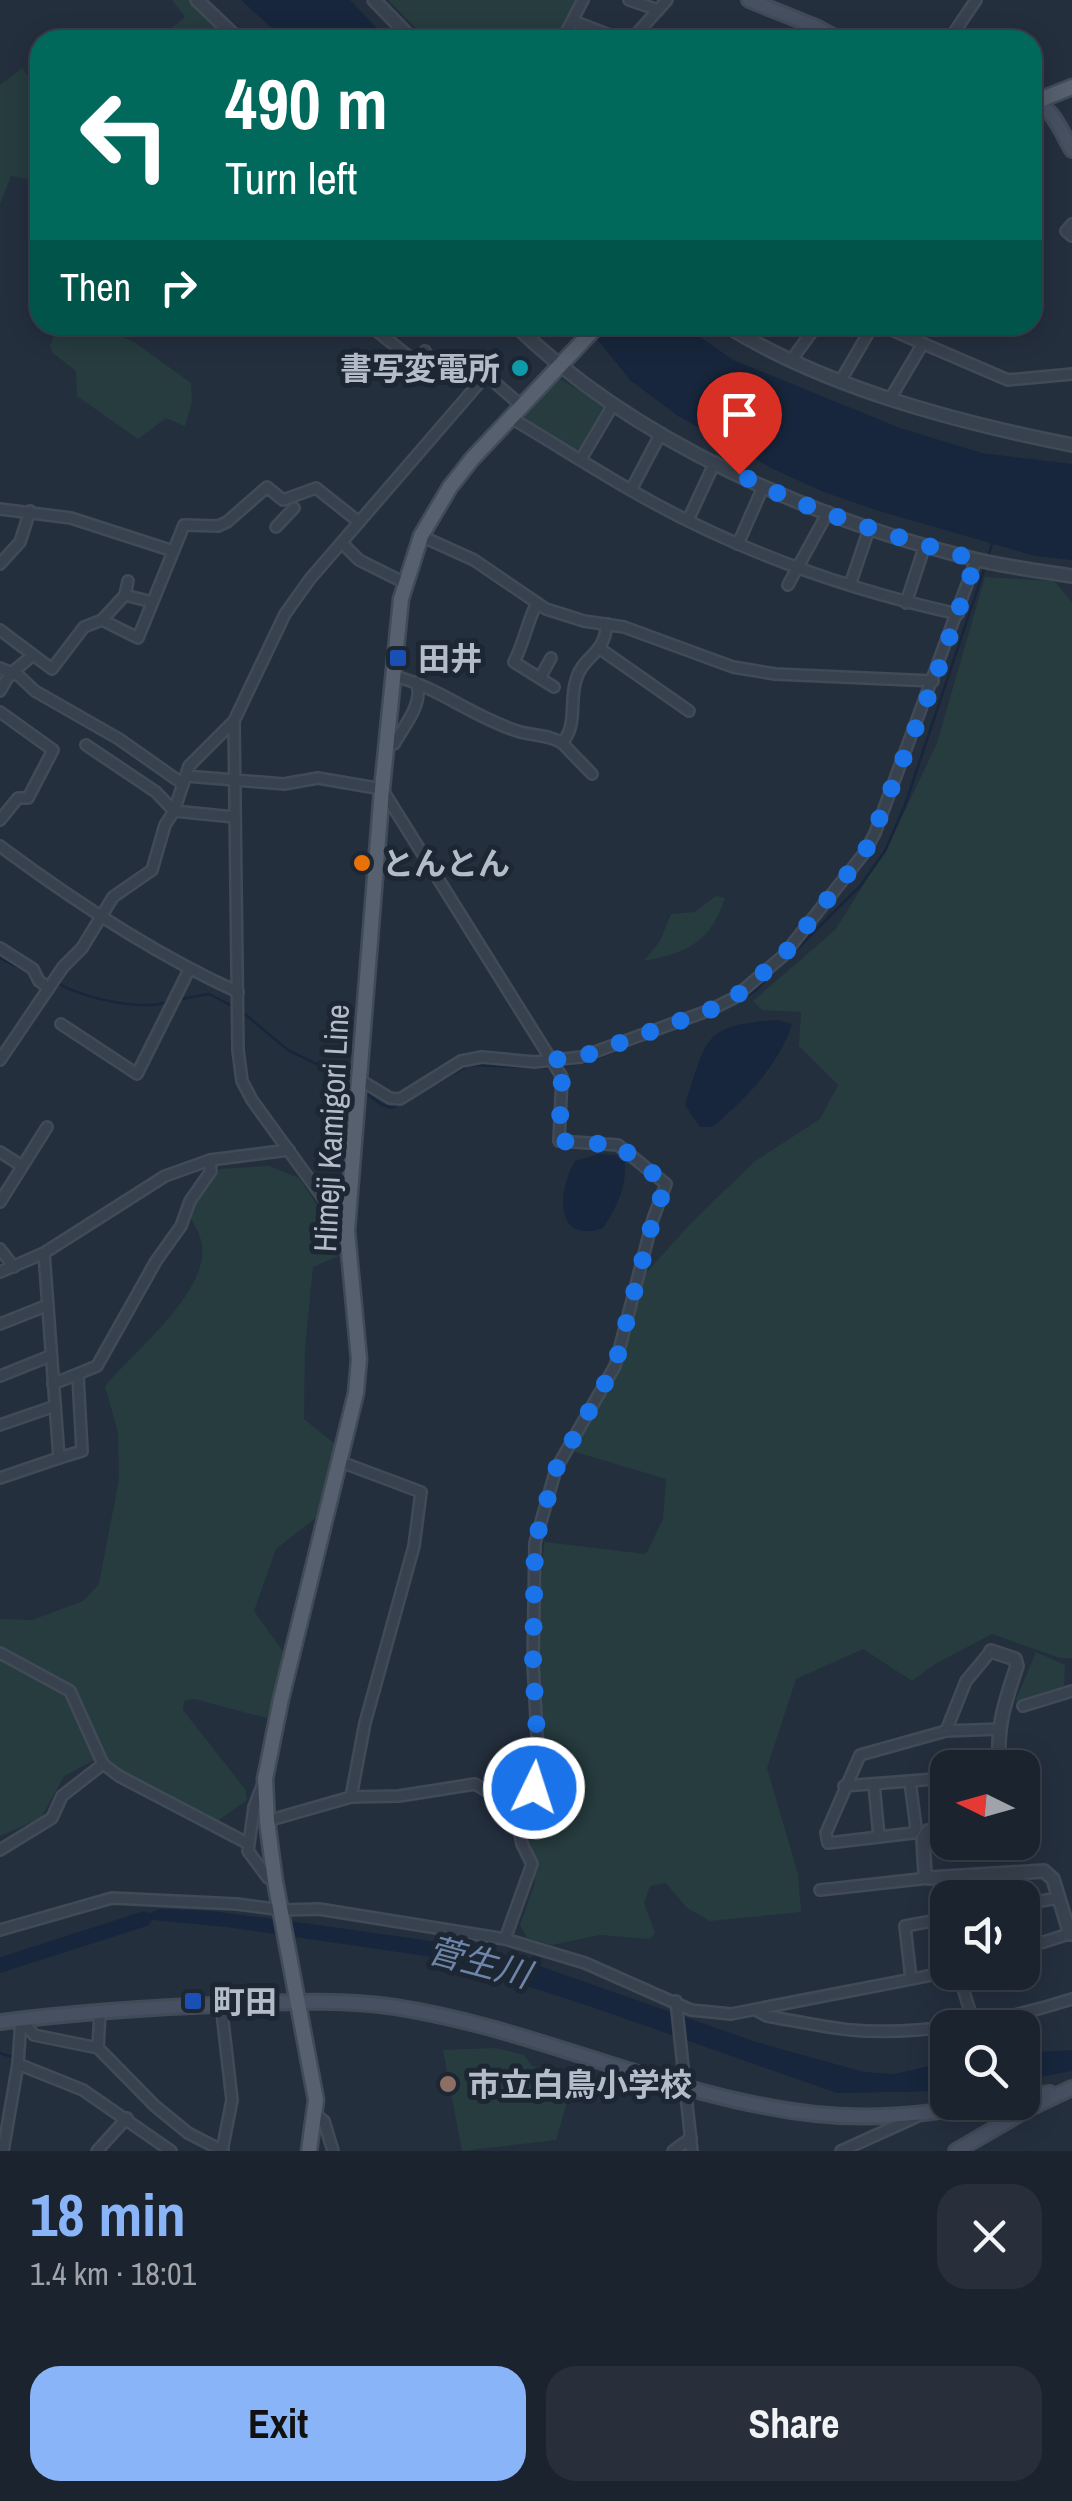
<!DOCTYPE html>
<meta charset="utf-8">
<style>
:root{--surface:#1b232e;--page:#282f3a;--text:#f1f3f6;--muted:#a0a4aa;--line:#39404a;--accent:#8ab4f8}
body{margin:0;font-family:"Archivo Narrow","Noto Sans JP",sans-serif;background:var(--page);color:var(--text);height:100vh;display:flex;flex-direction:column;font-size:38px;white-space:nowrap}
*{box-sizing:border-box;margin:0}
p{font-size:32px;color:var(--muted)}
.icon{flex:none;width:55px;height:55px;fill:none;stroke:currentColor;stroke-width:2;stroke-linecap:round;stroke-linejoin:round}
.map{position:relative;height:2151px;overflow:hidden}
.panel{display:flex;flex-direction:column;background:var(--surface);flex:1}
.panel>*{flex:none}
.banner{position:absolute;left:30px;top:30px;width:1012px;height:305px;border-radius:30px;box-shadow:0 5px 25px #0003,0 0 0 2px var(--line);background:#00695c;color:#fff;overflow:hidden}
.needle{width:65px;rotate:275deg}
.buttons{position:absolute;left:930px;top:1750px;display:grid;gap:20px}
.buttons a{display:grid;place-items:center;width:110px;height:110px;border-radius:20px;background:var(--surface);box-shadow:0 5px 25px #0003,0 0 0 2px var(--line);font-size:50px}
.pin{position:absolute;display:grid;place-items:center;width:85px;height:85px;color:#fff;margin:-102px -42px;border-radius:50% 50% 50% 0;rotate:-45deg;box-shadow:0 0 10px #0007}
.pin .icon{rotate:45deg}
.me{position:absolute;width:110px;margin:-55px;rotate:4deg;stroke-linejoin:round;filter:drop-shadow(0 0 8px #0008)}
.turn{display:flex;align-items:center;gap:35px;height:210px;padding:0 30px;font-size:45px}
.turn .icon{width:130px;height:130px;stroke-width:2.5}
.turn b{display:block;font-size:70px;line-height:85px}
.then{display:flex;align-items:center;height:95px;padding:0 30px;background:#0003;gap:20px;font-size:38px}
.round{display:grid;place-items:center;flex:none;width:105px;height:105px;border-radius:30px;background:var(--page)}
.overview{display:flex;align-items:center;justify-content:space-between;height:170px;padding:0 30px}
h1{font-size:60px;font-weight:700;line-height:75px;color:var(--accent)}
.action{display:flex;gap:20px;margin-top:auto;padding:20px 30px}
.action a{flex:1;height:115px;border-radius:30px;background:var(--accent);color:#111;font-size:40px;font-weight:700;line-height:115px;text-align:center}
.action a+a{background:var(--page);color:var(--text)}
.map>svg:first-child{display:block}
</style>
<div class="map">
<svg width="1072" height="2151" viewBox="0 0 1072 2151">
<rect width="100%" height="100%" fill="#242f3e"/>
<g fill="#263c3f">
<polygon points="172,0 189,0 231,40 157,40 185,17"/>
<polygon points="388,0 579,0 558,40 428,40"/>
<polygon points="22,68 40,92 40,187 38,181 11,176 0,204 0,85"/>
<polygon points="58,325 94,325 134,342 191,383 192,402 185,426 166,418 138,439 77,396 76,371 53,353 50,346"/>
<polygon points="555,380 562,380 604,406 579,449 573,449 525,420 524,413"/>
<polygon points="985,577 1054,581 1072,602 1072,1658 1060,1658 992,1634 935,1664 912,1681 863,1649 796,1679 767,1768 798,1874 801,1912 710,1921 687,1908 666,1883 650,1886 644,1903 655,1933 650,1939 600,1935 552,1945 527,1938 520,1925 535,1883 524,1821 544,1767 538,1643 544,1542 646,1554 663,1519 666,1479 569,1450 618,1359 628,1293 691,1223 754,1162 820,1119 838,1085 799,1046 801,1012 762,1010 753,1001 835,930 888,846 937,743"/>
<path d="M716,896L725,898C711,942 687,953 644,961L660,941L671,914L695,912Z"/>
<path d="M269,1166L299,1178L330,1224L339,1256L313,1267L305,1349L304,1419L336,1445L318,1516L276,1549L254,1611L285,1654L267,1718L194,1699L184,1701L183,1710L245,1789L247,1800L216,1822L118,1770L102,1756L64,1776L41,1818L0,1836V1619L32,1620L83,1601L99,1584L119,1479L118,1433L105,1386C133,1352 214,1288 201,1241C199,1231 192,1221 188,1212L220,1169Z"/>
<polygon points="1036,1652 1065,1665 1064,1686 1015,1702"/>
<polygon points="496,2048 524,2055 532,2066 574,2078 556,2140 462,2151 443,2050"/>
</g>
<g fill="#17263c">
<polygon points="241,0 350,0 388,40 285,40"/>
<polygon points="586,325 683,325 733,360 900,428 982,453 1072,464 1072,560 1035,556 879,511 824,492 773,469 678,416 630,380"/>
<path d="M778,1020L792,1024C779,1065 745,1100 712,1127H700L685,1105C707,1038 702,1025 778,1020Z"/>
<path d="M599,1154L615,1155L625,1163C626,1189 617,1206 603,1228C553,1245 558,1190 575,1161Z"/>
<polygon points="159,1909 211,1911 311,1924 438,1942 531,1963 756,2042 864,2072 894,2074 947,2062 947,2091 837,2093 589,2006 439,1958 226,1927 153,1920 124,1925"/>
<polygon points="1072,2050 1072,2071 1023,2080 1023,2053"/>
</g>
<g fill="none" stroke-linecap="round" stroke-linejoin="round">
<g stroke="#17263c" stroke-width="2.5">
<polyline points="33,178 40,179"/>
<polyline points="988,557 993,541"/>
<polyline points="0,958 30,973"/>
<path d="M56,982C82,998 139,1011 169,1002"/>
<polyline points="176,1000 209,994 234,1007"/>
<polyline points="241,1011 288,1050 352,1081"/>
<polyline points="558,1067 586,1062 676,1028 724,1009 755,991 860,886 885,851 905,805 986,564"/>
<polyline points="365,1092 382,1105 392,1108 469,1065 551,1068"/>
<polyline points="0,2053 17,2059"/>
<polyline points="93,2091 164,2141"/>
</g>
<polyline stroke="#17263c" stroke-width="15" points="0,1965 144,1919"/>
<g stroke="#414a57" stroke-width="14">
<g id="minor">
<polyline points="629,0 658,10"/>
<polyline points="573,21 623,40"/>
<polyline points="562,40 583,0"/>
<polyline points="631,40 667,0"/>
<polyline points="949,40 976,0"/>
<polyline points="1072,224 1066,231 1072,236"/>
<polyline points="369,325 416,362"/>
<polyline points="880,325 1008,380 1072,374"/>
<polyline points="746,338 755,325"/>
<polyline points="792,359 817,325"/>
<polyline points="406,375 425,351"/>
<polyline points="841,380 873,325"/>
<polyline points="890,399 922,345"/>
<path d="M511,418C550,441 589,466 629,489C730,548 845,589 958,614"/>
<polyline points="581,459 613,405"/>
<polyline points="631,490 661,433"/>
<polyline points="0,509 71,518 173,551"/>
<polyline points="688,520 715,462"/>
<polyline points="276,527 294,508"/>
<polyline points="421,536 474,560 546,609 584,621 624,627 733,667 775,674 933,681"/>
<polyline points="342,543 359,560 405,583"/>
<polyline points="738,544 763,487"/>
<polyline points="0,564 20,542 30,511"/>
<polyline points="788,585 828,512"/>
<polyline points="850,585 869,529"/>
<polyline points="125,595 152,602"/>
<path d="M537,603C527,622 525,640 514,662L554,687"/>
<polyline points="906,603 925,545"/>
<polyline points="102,620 125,595 128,581"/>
<polyline points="0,630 52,669 84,627 102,620 138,638 184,525 218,526 227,522 267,487 283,500 316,488 359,522"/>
<polyline points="599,648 689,711"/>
<polyline points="0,668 19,676 35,691 119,739 183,784"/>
<path d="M394,676C438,687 473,717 517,731C532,736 548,734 562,743"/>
<polyline points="540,678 551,658"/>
<polyline points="0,691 10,674 32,656"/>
<polyline points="0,712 53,750 28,798 18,798 0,820"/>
<polyline points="86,745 156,792 174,811 234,817"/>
<path d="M386,746L394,744C404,726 425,702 416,682"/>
<path d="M592,774L562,743C578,725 569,702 576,680C583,655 604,656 607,624"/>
<polyline points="186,776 284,784 318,778 382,789 562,1077 559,1141 618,1145 666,1184 653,1219 615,1366 556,1469 535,1543 533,1664 539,1770 533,1788 521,1808 518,1823 522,1844 532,1864 505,1939"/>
<path d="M0,846C74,901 154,954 238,992"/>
<polyline points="0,948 33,969 39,981 49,988"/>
<polyline points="61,1024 137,1074 189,970"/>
<polyline points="0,1060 63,967 82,948 113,897 152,870 165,825 174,811 189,766 234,721"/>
<polyline points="360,1080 390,1098 400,1099 461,1061 482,1057 535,1062 581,1057 710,1010 734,998 783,956 865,852 875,833 976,560"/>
<polyline points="0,1152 22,1166"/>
<polyline points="0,1202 47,1127"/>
<polyline points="347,1231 252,1100 242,1081 238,1050 234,721 285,614 310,579 486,375 522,406"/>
<polyline points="0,1249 14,1267"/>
<polyline points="0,1272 44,1253 165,1176 210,1160 289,1150"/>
<polyline points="0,1324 48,1305"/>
<polyline points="0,1376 50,1356"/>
<polyline points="53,1384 97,1366 156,1261 181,1226 190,1201 211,1171 210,1160"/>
<polyline points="0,1425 55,1406"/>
<polyline points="59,1458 82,1451 78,1376"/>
<polyline points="0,1478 59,1458 44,1253"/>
<polyline points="0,1653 70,1691 103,1764 119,1776 247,1843"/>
<polyline points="1023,1706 1072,1691"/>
<polyline points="946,1731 966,1681 991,1651"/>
<polyline points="910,1781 916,1828 913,1833 828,1843 826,1833 860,1755 946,1731 1001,1729"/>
<polyline points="874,1784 879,1837"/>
<polyline points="262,1786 254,1807 248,1851 268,1878 275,1881"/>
<polyline points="844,1786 948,1778"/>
<polyline points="351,1797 399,1796 475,1784 520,1811"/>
<polyline points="267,1821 351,1797 365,1723 414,1546 421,1492 341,1462"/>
<polyline points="0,1850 52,1818 62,1796 103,1764"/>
<polyline points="820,1890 929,1878"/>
<polyline points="1022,1904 1059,1898"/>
<polyline points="0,1930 112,1898 237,1904 282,1910 319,1909 505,1939 585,1963 691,2010 731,2014 948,1972"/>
<polyline points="1022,1949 1072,1933"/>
<polyline points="958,1972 973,2021"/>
<polyline points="911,1979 905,1926 948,1918"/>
<polyline points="676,2001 692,2151"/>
<polyline points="221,2004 232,2100 222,2151"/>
<path d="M756,2010L767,2016C795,2021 823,2027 851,2030C919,2036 1008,2020 1072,1999"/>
<polyline points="21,2019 34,2035 98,2048 155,2106 188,2133 223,2151"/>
<polyline points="98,2048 100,2012"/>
<polyline points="18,2064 83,2090 171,2151"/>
<polyline points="315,2114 324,2121 333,2151"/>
<polyline points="3,2151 18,2064 21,2019"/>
<polyline points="97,2151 127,2118"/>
<polyline points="673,2151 691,2138"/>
<polyline points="841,2151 916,2117"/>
</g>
</g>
<g stroke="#414a57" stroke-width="16">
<g id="tertiary">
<polyline points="197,0 239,40"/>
<polyline points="374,0 413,40"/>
<path d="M515,325C633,441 815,520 974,559C1006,567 1040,571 1072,576"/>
<path d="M725,325C826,388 956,422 1072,445"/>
<path d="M991,1651L1015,1659L1017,1666C1006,1698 994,1733 1001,1768"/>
<polyline points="948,1830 928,1831 923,1839 925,1874 929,1878 1044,1871 1053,1879 1070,1934"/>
</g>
</g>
<g stroke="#414a57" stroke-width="18">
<g id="secondary">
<polyline points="749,0 816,27 840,40"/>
<path d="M1032,100C1052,106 1062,133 1072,150"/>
<path d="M0,2022C78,2012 157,2007 235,2004C288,2002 342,1999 395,2007C538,2029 671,2098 815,2114C874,2120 931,2115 989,2102"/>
<polyline points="1022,2097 1050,2093"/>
<polyline points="956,2151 1030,2108 1072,2088"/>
</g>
</g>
<g stroke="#414a57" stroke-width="19">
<g id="primary">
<polyline points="1032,103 1072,87"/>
<polyline points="309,2151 316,2100 275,1881 267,1821 265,1779 281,1699 356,1393 359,1359 347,1231 382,789 401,599 421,536 450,487 472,459 598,325"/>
</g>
</g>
<use href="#minor" stroke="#38414e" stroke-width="9"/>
<use href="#tertiary" stroke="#38414e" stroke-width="11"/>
<use href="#secondary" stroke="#465061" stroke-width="12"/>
<use href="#primary" stroke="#56606e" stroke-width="14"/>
</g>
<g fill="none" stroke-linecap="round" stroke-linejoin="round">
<path stroke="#1a73e8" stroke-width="18" stroke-dasharray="0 32.4" d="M534,1788L539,1770L533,1664L535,1543L556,1469L615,1366L653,1220L666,1184L618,1145L559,1141L562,1077L551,1060L581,1057L710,1010L734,998L783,956L865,852L874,832L934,682L976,560C895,536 813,514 739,474"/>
</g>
<circle fill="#0f9aa8" stroke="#1d2633" stroke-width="4" cx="520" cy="368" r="10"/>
<g fill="#1a4fb4" stroke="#1d2633" stroke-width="4">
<rect x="388" y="648" width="20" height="20" rx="5"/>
<rect x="183" y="1991" width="20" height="20" rx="5"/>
</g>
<circle fill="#e8710a" stroke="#1d2633" stroke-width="4" cx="362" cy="863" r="10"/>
<circle fill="#8d6e63" stroke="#1d2633" stroke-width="4" cx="448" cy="2084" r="10"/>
<g text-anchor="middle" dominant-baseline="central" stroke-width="10" stroke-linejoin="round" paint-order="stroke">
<g font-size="32" font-weight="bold" fill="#b4bcc9" stroke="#1d2633" text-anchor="start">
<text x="500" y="368" text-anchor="end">書写変電所</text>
<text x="418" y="658">田井</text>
<text x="382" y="863">とんとん</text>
<text x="213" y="2001">町田</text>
<text x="468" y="2084">市立白鳥小学校</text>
</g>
<g font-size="32" fill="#b4bcc9" stroke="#1d2633">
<text transform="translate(331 1128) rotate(-87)">Himeji Kamigori Line</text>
</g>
<g font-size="35" font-style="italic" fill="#6d86a8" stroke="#1d2633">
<text transform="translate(479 1962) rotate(15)">菅生川</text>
</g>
</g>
</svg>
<div class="buttons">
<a><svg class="needle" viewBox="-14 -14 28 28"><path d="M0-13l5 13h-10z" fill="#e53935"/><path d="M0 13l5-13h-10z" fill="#a0a4aa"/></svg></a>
<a><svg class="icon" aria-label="sound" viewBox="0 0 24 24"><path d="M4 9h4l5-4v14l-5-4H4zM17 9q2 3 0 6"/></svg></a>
<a><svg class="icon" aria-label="search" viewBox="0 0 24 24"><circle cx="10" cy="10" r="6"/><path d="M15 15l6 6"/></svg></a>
</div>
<div class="pin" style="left:739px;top:474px;background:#d93025"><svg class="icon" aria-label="arrive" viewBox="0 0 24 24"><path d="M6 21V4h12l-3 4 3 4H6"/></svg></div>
<svg class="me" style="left:534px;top:1788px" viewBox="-20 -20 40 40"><circle r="17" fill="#1a73e8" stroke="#fff" stroke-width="3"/><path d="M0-11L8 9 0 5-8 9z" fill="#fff"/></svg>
<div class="banner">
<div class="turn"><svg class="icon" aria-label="left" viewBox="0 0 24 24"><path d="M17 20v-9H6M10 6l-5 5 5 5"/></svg><div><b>490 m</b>Turn left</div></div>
<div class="then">Then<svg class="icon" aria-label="right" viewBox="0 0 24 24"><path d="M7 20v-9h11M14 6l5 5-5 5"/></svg></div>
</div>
</div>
<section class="panel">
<div class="overview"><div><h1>18 min</h1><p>1.4 km · 18:01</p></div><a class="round"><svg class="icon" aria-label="close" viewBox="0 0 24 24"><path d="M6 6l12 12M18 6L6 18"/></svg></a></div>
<div class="action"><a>Exit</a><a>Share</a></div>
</section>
